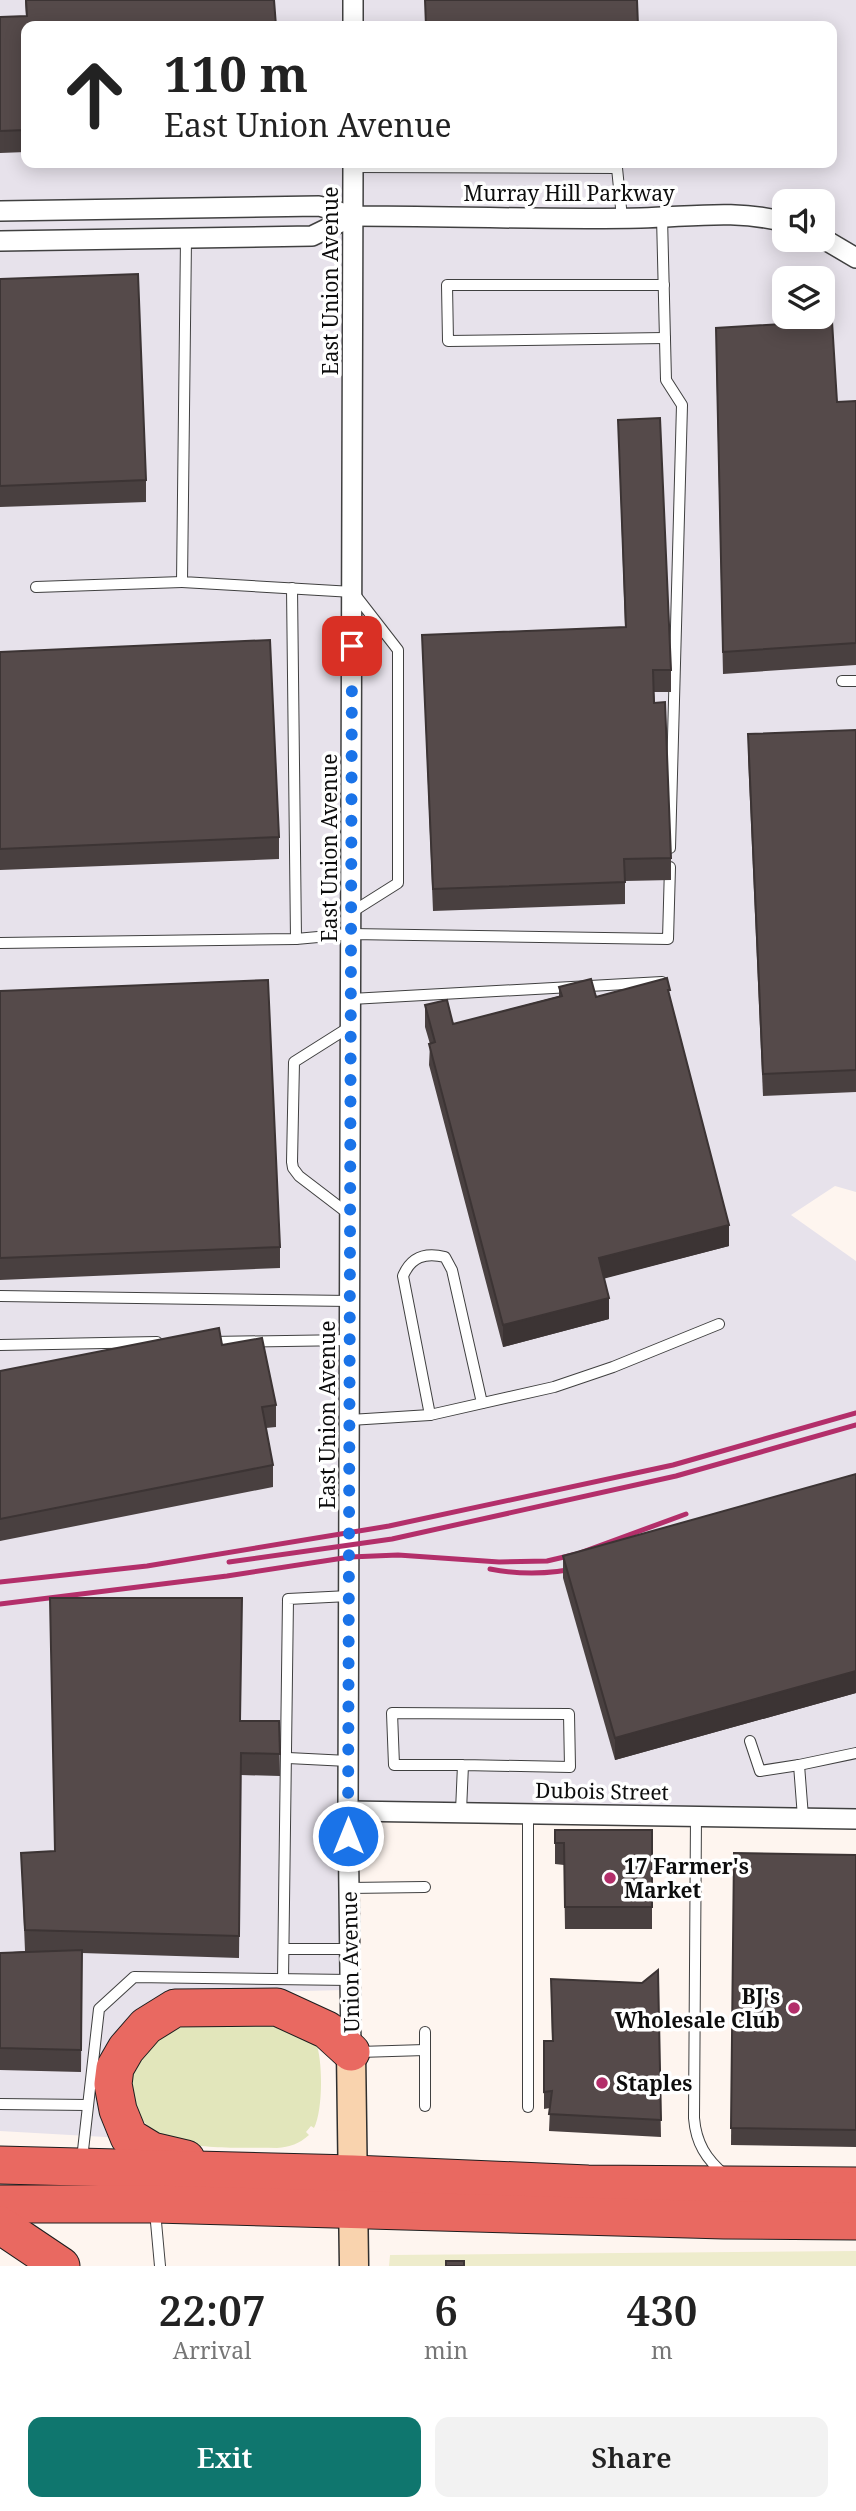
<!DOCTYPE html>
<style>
:root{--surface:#fff;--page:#f2f2f2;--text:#222;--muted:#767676;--accent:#0f766e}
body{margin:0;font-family:"Noto Serif",serif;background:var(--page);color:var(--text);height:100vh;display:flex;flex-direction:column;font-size:26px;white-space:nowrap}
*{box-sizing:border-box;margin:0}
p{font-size:23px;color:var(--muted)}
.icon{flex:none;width:38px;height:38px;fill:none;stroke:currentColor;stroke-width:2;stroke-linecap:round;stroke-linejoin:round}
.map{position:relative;height:2266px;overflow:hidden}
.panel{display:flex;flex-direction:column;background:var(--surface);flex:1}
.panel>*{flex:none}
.banner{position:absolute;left:21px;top:21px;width:816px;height:147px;border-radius:14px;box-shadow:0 4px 18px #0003;background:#fff;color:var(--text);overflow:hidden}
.buttons{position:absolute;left:772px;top:189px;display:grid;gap:14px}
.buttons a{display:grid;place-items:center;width:63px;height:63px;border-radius:14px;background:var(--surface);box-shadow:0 4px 18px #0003;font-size:35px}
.pin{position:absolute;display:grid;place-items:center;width:60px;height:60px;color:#fff;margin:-30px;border-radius:14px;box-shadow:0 4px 10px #0006}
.me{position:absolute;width:77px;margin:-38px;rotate:0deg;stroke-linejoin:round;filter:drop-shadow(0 0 5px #0008)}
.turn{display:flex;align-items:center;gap:24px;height:147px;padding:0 28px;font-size:32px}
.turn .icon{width:91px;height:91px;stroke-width:2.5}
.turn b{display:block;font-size:49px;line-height:60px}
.eta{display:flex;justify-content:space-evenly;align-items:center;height:119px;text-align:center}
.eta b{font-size:42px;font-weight:600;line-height:49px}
.primary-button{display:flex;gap:14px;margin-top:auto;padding:14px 28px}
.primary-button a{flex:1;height:80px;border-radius:14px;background:var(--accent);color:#fff;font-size:28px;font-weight:600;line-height:80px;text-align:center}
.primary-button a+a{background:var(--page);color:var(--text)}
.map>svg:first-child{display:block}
</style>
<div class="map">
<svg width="856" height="2266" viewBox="0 0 856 2266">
<rect width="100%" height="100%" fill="#fef5ef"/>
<path fill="#e7e2eb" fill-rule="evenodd" d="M0,0H856V1192L835,1186L791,1215L856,1261V1817L345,1810L343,1990L179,1994L123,2138L0,2131ZM26,26H831V163H26ZM784,201H822V240H784ZM784,278H822V317H784Z"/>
<path fill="#e2e6bb" d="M281,2020L316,2043C323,2060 323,2111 314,2128L311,2126L306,2132L309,2135C299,2144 290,2147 277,2148C231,2146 152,2157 134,2104C130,2094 131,2082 130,2071L168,2024Z"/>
<polygon fill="#eeeccc" points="856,2251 856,2266 389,2266 390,2255"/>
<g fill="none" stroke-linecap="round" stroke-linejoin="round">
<g stroke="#404040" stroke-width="12">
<g id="lane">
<polyline points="353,167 617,168 622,218"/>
<polyline points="662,217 666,380 682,405 670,848"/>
<polyline points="186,239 182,582 353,592 398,650 398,883 352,912"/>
<polyline points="664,285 447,285 448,341 665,338"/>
<polyline points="36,587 182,582"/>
<polyline points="842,681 856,681"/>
<polyline points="296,939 351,934 668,939 670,867"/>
<polyline points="0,943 296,939 292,588"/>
<polyline points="351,999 662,982"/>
<polyline points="350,1215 299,1176 293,1168 292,1162 294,1062 351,1026"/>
<polyline points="0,1296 350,1301"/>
<polyline points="211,1342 350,1340"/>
<polyline points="0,1345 157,1342"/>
<path d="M430,1415L403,1276C411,1257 425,1252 445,1257L452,1270L482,1403"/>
<polyline points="350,1420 430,1415 554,1387 613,1367 719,1324"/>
<polyline points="750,1741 760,1771 799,1765"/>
<polyline points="288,1758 348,1761"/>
<polyline points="461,1811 463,1765 394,1765 392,1713 569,1714 570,1767 463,1765"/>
<polyline points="528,1812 528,2107"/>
<path d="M696,1816L694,2118C696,2143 706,2159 725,2175"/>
<polyline points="803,1817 799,1765 856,1753"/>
<polyline points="349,1888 425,1887"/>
<polyline points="284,1949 350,1949"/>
<polyline points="283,1979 288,1599 349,1596"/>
<polyline points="359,2052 425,2050"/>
<polyline points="0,2104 87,2105"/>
<polyline points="425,2106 425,2032"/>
<polyline points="82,2159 99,2009 134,1977 350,1980"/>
<polyline points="155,2211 160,2266"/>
</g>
</g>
<g stroke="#404040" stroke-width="22">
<g id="street">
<polyline points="353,0 353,26"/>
<path d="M0,211L319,206L353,216C449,216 545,220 641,218C690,217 736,209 784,222"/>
<polyline points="822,238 856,258"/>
<polyline points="0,241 312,236 353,216"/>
<polyline points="348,1811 856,1819"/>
<polyline points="351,2052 348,1811 353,163"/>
</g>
</g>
<g stroke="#2f2f2f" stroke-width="31">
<polyline id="secondary" points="351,2052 354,2266"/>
</g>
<g stroke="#1e1e1e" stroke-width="39">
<g id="highway">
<polyline points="186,2159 152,2151 129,2137 118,2110 113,2084 115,2068 126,2049 146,2026 175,2008 277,2007 327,2030 351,2052"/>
<polyline points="0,2165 353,2174 588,2184 856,2186"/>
<polyline points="0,2204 155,2204 724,2220 856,2221"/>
<polyline points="0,2225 61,2266"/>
</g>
</g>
<use href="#lane" stroke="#fff" stroke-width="10"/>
<use href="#street" stroke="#fff" stroke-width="19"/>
<use href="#secondary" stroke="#f9d3ae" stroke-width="28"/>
<use href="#highway" stroke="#e96961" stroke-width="37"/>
<g stroke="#b32f6a" stroke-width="5">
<polyline points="229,1562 392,1539 676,1476 856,1425"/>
<path d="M490,1569C521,1575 553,1574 583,1567"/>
<polyline points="0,1582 147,1566 389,1526 673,1465 856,1413"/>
<polyline points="0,1604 227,1576 350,1557 398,1555 499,1562 547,1561 577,1554 686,1514"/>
</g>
</g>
<g fill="#494040">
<polygon points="25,0 274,0 26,26 26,152 0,153 0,17 26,16"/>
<polygon points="0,279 146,480 146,502 0,507"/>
<polygon points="716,350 837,402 856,401 856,665 723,674"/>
<polygon points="618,420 671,670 671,692 654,692 671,858 671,880 625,881 625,904 433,911 422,635 625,627"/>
<polygon points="0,652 279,837 279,859 0,870"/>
<polygon points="856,730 856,1092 763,1096 748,756 748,734"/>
<polygon points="559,987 596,997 670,999 729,1246 604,1278 609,1319 503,1347 429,1065 430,1044 425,1027 425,1005 453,1024 559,996"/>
<polygon points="0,991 280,1247 280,1268 0,1280"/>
<polygon points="222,1345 276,1405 276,1427 266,1428 273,1465 273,1487 0,1541 0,1371"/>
<polygon points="856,1474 856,1693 615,1760 563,1578 563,1556"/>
<polygon points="240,1721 279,1721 280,1776 241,1775 239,1958 82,1953 81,2072 0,2070 0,1953 25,1951 21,1853 55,1851"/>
<polygon points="555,1830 652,1830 652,1929 565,1929 564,1865 555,1864"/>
<polygon points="734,1853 856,1855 856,2147 731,2145"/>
<polygon points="658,1970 661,2137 549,2131 550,2108 544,2109 544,2041 552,2041 551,1979 642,1983"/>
</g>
<g fill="#3c3434">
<polygon points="729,1225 729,1246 599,1280 599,1258"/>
<polygon points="609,1298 609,1319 503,1347 503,1325"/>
<polygon points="856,1671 856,1693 615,1760 615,1738"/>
</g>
<g fill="#554a4a" stroke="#3c3434" stroke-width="2">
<polygon points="26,0 274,0 276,26 26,26 26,130 0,131 0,17 27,16"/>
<polygon points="425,0 637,0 638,26 426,26"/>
<polygon points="138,274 146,480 0,486 0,279"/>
<polygon points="832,321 837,402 856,401 856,643 723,652 716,328"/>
<polygon points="660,418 671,670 653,670 654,703 665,702 671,858 624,859 625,882 433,889 422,635 626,627 618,420"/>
<polygon points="270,640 279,837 0,849 0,652"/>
<polygon points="856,730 856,1070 763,1074 748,734"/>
<polygon points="667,978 670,990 668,990 729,1225 599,1258 609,1298 503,1325 429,1044 435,1042 425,1005 447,1000 453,1024 562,996 559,987 591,979 596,997"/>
<polygon points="268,980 280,1247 0,1258 0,991"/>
<polygon points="219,1328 222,1345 262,1338 276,1405 262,1407 273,1465 0,1519 0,1371"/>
<polygon points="856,1474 856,1671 615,1738 563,1556"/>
<polygon points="50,1598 242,1598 240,1721 279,1721 280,1754 241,1753 239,1936 25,1930 21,1853 55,1851"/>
<polygon points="555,1830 652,1830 652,1907 565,1907 564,1843 555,1843"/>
<polygon points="734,1853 856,1855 856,2130 731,2128"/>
<polygon points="82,1950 81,2050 0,2048 0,1953"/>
<polygon points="658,1970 661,2120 549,2114 552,2091 544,2092 544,2041 553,2041 551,1979 642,1983"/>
<rect x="446" y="2261" width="18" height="5"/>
</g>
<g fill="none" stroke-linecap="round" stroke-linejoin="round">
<polyline stroke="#1a73e8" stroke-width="12" stroke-dasharray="0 21.6" points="348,1836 352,646"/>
</g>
<g fill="#b32f6a" stroke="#fff" stroke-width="2.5">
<circle cx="610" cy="1878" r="7"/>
<circle cx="794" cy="2008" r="7"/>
<circle cx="602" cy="2083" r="7"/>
</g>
<g text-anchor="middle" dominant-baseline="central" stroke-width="7" stroke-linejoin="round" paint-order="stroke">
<g font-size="21" fill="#0d0d0d" stroke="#fff">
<text x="569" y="193">Murray Hill Parkway</text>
<text transform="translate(330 281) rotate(-90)">East Union Avenue</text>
<text transform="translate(329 848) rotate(-90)">East Union Avenue</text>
<text transform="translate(327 1415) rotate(-90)">East Union Avenue</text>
<text transform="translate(602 1791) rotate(1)">Dubois Street</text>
<text transform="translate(350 1962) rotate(-91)">Union Avenue</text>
</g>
<g font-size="21" font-weight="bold" fill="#0d0d0d" stroke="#fff" text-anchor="start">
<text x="624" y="1866">17 Farmer's<tspan x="624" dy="24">Market</tspan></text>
<text x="780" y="1996" text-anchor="end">BJ's<tspan x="780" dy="24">Wholesale Club</tspan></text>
<text x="616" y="2083">Staples</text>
</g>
</g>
</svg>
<div class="buttons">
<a><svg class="icon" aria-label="sound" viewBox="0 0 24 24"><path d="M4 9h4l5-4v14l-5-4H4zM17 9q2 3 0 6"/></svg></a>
<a><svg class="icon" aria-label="layers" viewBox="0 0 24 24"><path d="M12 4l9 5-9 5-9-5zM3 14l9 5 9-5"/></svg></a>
</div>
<div class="pin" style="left:352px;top:646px;background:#d93025"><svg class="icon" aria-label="arrive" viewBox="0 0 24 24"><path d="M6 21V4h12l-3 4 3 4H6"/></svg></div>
<svg class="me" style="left:348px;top:1836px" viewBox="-20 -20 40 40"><circle r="17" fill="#1a73e8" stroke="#fff" stroke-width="3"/><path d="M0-11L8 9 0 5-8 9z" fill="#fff"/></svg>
<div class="banner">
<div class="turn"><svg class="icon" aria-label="ahead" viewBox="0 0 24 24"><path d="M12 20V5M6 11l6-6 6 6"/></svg><div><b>110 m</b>East Union Avenue</div></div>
</div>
</div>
<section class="panel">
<div class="eta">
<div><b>22:07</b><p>Arrival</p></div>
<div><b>6</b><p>min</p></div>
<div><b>430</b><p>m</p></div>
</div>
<div class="primary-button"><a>Exit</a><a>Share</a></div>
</section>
